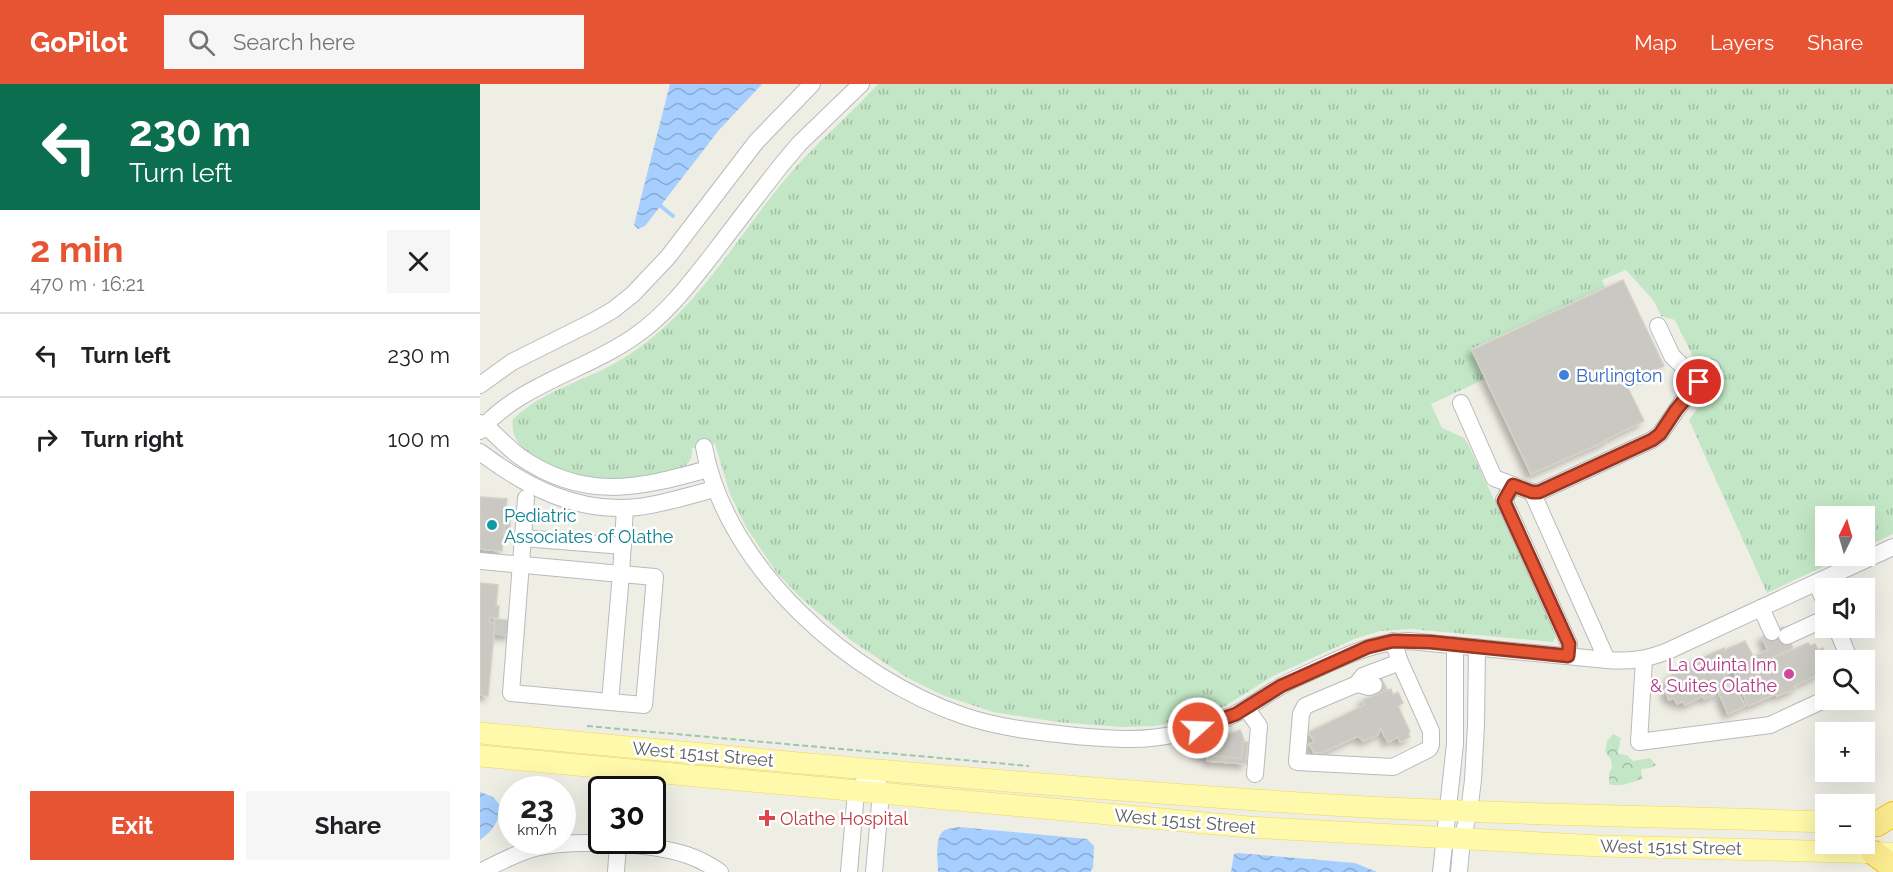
<!DOCTYPE html>
<meta charset="utf-8">
<style>
:root{--surface:#fff;--page:#f6f6f6;--text:#202124;--muted:#757577;--line:#e0e0e0;--accent:#e75433}
body{margin:0;font-family:Raleway,sans-serif;background:var(--page);color:var(--text);height:100vh;display:flex;flex-direction:column;font-size:22px;white-space:nowrap}
*{box-sizing:border-box;margin:0}
p{font-size:20px;color:var(--muted)}
.icon{flex:none;width:33px;height:33px;fill:none;stroke:currentColor;stroke-width:2;stroke-linecap:round;stroke-linejoin:round}
.map{position:relative;flex:1;overflow:hidden}
.details{display:flex;flex-direction:column;background:var(--surface);width:480px}
.details>*{flex:none}
.guide{background:#0b6e4f;color:#fff;overflow:hidden}
.needle{width:39px;rotate:5deg}
.tools{position:absolute;left:1335px;top:422px;display:grid;gap:12px}
.tools a{display:grid;place-items:center;width:60px;height:60px;border-radius:0px;background:var(--surface);box-shadow:0 6px 24px #0002;font-size:30px}
.speed{position:absolute;left:18px;top:692px;display:flex;gap:12px;font-size:30px;font-weight:700;text-align:center}
.speed>*{display:grid;place-content:center;width:78px;height:78px;border-radius:50%;background:var(--surface);box-shadow:0 6px 24px #0002;line-height:1}
.speed small{font-size:15px;font-weight:400}
.speed .limit{border:3px solid #111;border-radius:9px;background:#fff;color:#111}
.pin{position:absolute;display:grid;place-items:center;width:51px;height:51px;color:#fff;margin:-26px;border:3px solid #fff;border-radius:50%;box-shadow:0 2px 6px #0007}
.me{position:absolute;width:66px;margin:-33px;rotate:70deg;stroke-linejoin:round;filter:drop-shadow(0 0 4px #0008)}
.turn{display:flex;align-items:center;gap:21px;height:126px;padding:0 30px;font-size:27px}
.turn .icon{width:78px;height:78px;stroke-width:2.5}
.turn b{display:block;font-size:42px;line-height:51px}
.round{display:grid;place-items:center;flex:none;width:63px;height:63px;border-radius:0px;background:var(--page)}
.head{display:flex;align-items:center;justify-content:space-between;height:102px;padding:0 30px}
h1{font-size:36px;font-weight:700;line-height:45px;color:var(--accent)}
.button{display:flex;gap:12px;margin-top:auto;padding:12px 30px}
.button a{flex:1;height:69px;border-radius:0px;background:var(--accent);color:#fff;font-size:24px;font-weight:700;line-height:69px;text-align:center}
.button a+a{background:var(--page);color:var(--text)}
ul{padding:0;list-style:none}
li{display:flex;align-items:center;gap:18px;height:84px;padding:0 30px;border-top:2px solid var(--line)}
li div{flex:1}
li b{display:block;font-size:22px}
li em{font-style:normal}
header{display:flex;align-items:center;gap:36px;box-sizing:border-box;height:84px;padding:0 30px;background:var(--accent);color:#fff}
header strong{font-size:28px}
nav{display:flex;gap:33px;margin-inline-start:auto;font-size:21px}
.search{width:420px;height:54px;background:var(--page);display:flex;align-items:center;gap:15px;box-sizing:border-box;padding:0 21px;border-radius:0px;color:var(--muted);font-size:22px}
main{display:flex;flex:1;min-height:0}
.map>svg:first-child{display:block}
</style>
<header>
<strong>GoPilot</strong>
<div class="search"><svg class="icon" aria-label="search" viewBox="0 0 24 24"><circle cx="10" cy="10" r="6"/><path d="M15 15l6 6"/></svg>Search here</div>
<nav><a>Map</a><a>Layers</a><a>Share</a></nav>
</header>
<main>
<section class="details">
<div class="guide">
<div class="turn"><svg class="icon" aria-label="left" viewBox="0 0 24 24"><path d="M17 20v-9H6M10 6l-5 5 5 5"/></svg><div><b>230 m</b>Turn left</div></div>
</div>
<div class="head"><div><h1>2 min</h1><p>470 m · 16:21</p></div><a class="round"><svg class="icon" aria-label="close" viewBox="0 0 24 24"><path d="M6 6l12 12M18 6L6 18"/></svg></a></div>
<ul>
<li><svg class="icon" aria-label="left" viewBox="0 0 24 24"><path d="M17 20v-9H6M10 6l-5 5 5 5"/></svg><div><b>Turn left</b></div><em>230 m</em></li>
<li><svg class="icon" aria-label="right" viewBox="0 0 24 24"><path d="M7 20v-9h11M14 6l5 5-5 5"/></svg><div><b>Turn right</b></div><em>100 m</em></li>
</ul>
<div class="button"><a>Exit</a><a>Share</a></div>
</section>
<div class="map">
<svg width="1413" height="788" viewBox="0 0 1413 788">
<defs>
<pattern id="grass-tufts" width="24" height="20" patternUnits="userSpaceOnUse" patternTransform="scale(1.5)"><rect width="24" height="20" fill="#c2e6c6"/><path d="M3 7l-1-3M5 7V3M7 7l1-3M15 17l-1-3M17 17v-4M19 17l1-3" fill="none" stroke="#a1bea4"/></pattern>
<pattern id="forest-crowns" width="20" height="18" patternUnits="userSpaceOnUse" patternTransform="scale(1.5)"><rect width="20" height="18" fill="#c2e6c6"/><path d="M2 6a3 3 0 1 1 6 0M12 15a3 3 0 1 1 6 0" fill="none" stroke="#a1bea4"/></pattern>
<pattern id="water-waves" width="16" height="10" patternUnits="userSpaceOnUse" patternTransform="scale(1.5)"><rect width="16" height="10" fill="#a6cefe"/><path d="M0 5q4-4 8 0t8 0" fill="none" stroke="#8aabd1"/></pattern>
<filter id="shadow"><feDropShadow dx="-4.5" dy="4.5" stdDeviation="3" flood-color="#0004"/></filter>
</defs>
<rect width="100%" height="100%" fill="#efeee5"/>
<path fill="url(#grass-tufts)" d="M398,0H1413V450L1385,463L1384,432H1346V471H1368L1287,509L1209,336L1239,296L1237,289L1227,278L1222,281L1213,273L1195,236L1181,232L1174,217L1146,186L1122,196L1125,203L991,265L1005,295L951,320L962,344L984,354L989,362L1074,545L1075,554L1073,558L931,545L900,547L874,555L795,591L745,622L709,635L675,642L641,643L577,638L513,628L462,611L426,593L372,557L323,516L297,489L266,443L250,410L235,360L212,364C212,371 212,376 206,381C201,386 191,386 184,388C173,391 160,396 148,396C114,398 25,381 33,335C53,316 79,305 104,294C129,284 153,270 174,252C228,208 263,145 308,92C336,59 369,32 398,0Z"/>
<path fill="url(#forest-crowns)" d="M1133,650L1141,654L1138,668L1139,670L1147,671L1153,677L1170,674L1176,681L1170,684L1161,685L1162,695C1151,698 1140,704 1129,700V689L1132,684L1131,676L1125,667L1127,657Z"/>
<g fill="url(#water-waves)">
<polygon points="190,0 282,0 239,46 165,142 158,145 154,141"/>
<path d="M0,708L13,713L20,721C20,738 12,747 0,756Z"/>
<path d="M479,743L607,755L614,762L613,784L610,788H458C458,778 454,751 465,746C469,744 475,744 479,743Z"/>
<polygon points="758,769 875,779 897,788 751,788 754,770"/>
</g>
<g fill="none" stroke-linecap="round" stroke-linejoin="round">
<polyline stroke="#a6cefe" stroke-width="4" points="177,119 193,132"/>
</g>
<g fill="#cac8c2" stroke="#d4d0c3" stroke-width="1.5" filter="url(#shadow)">
<polygon points="1143,196 1184,282 1146,300 1164,337 1125,356 1126,357 1051,390 992,266"/>
<polygon points="0,413 27,415 22,467 0,465"/>
<polygon points="25,436 30,436 30,447 24,446"/>
<polygon points="0,499 18,501 16,522 19,522 18,534 10,533 9,539 15,539 8,612 0,611"/>
<polygon points="15,535 32,537 31,551 14,550"/>
<polygon points="1303,543 1313,564 1277,580 1273,573 1288,566 1282,553"/>
<polygon points="1265,557 1278,581 1274,583 1277,590 1286,586 1283,579 1328,559 1330,562 1335,560 1338,566 1343,564 1347,573 1343,575 1346,583 1340,586 1341,589 1314,602 1315,605 1310,607 1297,612 1296,610 1268,622 1254,587 1244,591 1248,601 1236,607 1235,611 1226,614 1224,615 1223,612 1205,621 1203,617 1197,620 1194,614 1189,616 1185,606 1189,604 1186,597 1192,594 1191,591 1209,582 1208,580 1244,564 1245,566"/>
<polygon points="900,592 908,607 899,611 892,596"/>
<polygon points="1255,602 1265,622 1248,630 1239,609"/>
<polygon points="911,605 913,611 918,608 923,619 918,622 930,648 928,649 930,653 920,658 918,653 908,658 900,644 898,651 883,657 878,652 839,670 838,668 834,669 829,660 834,658 829,648 885,621 883,616"/>
<polygon points="760,646 764,656 762,658 765,658 763,677 727,674 728,670 720,672 716,662"/>
<polygon points="763,658 768,658 766,680 727,677 728,670 733,670 733,672 761,674"/>
</g>
<g fill="none" stroke-linecap="round" stroke-linejoin="round">
<polyline stroke="#cacac5" stroke-width="16" stroke-dasharray="16 8" stroke-linecap="butt" points="24,551 25,536"/>
<g stroke="#b7babf" stroke-width="18">
<g id="minor">
<polyline points="1178,242 1192,272 1219,298"/>
<polyline points="0,301 32,278 112,238 133,226 153,210 188,173 276,58 332,0"/>
<polyline points="981,319 1014,394 1052,408 1059,408 1172,356 1180,350 1205,314 1232,284"/>
<path d="M0,339L5,341C16,351 27,363 39,372C103,417 157,405 228,385"/>
<path d="M0,347C36,302 109,285 155,252C188,229 211,198 236,166C258,137 280,108 303,79L319,60L381,0"/>
<path d="M224,363C246,484 371,594 484,632C520,644 558,648 596,652C630,655 666,658 700,649C718,644 738,639 755,630C770,623 784,612 798,604C811,596 825,591 839,584C870,570 894,558 929,557L1127,576C1151,578 1169,575 1190,566L1413,463"/>
<path d="M0,368C46,403 99,430 158,423C184,420 210,411 235,405"/>
<polyline points="1033,401 1024,416 1089,560 1088,572"/>
<polyline points="1052,408 1127,576"/>
<polyline points="46,414 31,609 130,618 141,490 175,493 164,621 130,618"/>
<polyline points="43,454 143,462"/>
<polyline points="0,477 141,490 145,424"/>
<polyline points="1336,499 1346,520"/>
<polyline points="1281,524 1292,548"/>
<polyline points="1356,543 1370,576"/>
<polyline points="1307,552 1346,534"/>
<polyline points="913,557 920,578 951,647 951,661 949,665 913,683 817,678 821,630 825,622 877,600 883,592 920,578"/>
<polyline points="1164,576 1159,658 1290,641 1346,615"/>
<polyline points="877,600 889,603 894,601"/>
<polyline points="766,624 779,642 775,690"/>
<path d="M0,788C18,779 36,769 55,764C92,755 171,759 207,771C219,775 230,781 240,788"/>
<polyline points="136,788 138,761"/>
<polyline points="369,788 376,708 394,686"/>
<polyline points="394,788 401,709 398,700"/>
<polyline points="961,788 975,660 975,561"/>
<polyline points="979,788 982,755 989,728 993,696 996,641 997,563"/>
</g>
</g>
<g stroke="#f0d65d" stroke-width="22">
<g id="major">
<path d="M0,649C283,676 567,703 851,721C1016,731 1181,732 1346,738"/>
<polyline points="0,672 768,743 1120,762 1409,769"/>
</g>
</g>
<g stroke="#f1bf03" stroke-width="26">
<g id="highway">
<polyline points="1397,740 1413,730"/>
<polyline points="1394,769 1413,783"/>
</g>
</g>
<polyline stroke="#9bc7ac" stroke-width="2" stroke-dasharray="6 3" stroke-linecap="butt" points="107,642 549,682"/>
<use href="#minor" stroke="#fff" stroke-width="16"/>
<use href="#major" stroke="#fef9ab" stroke-width="21"/>
<use href="#highway" stroke="#fbeb8f" stroke-width="24"/>
</g>
<g fill="none" stroke-linecap="round" stroke-linejoin="round">
<g stroke="#963721" stroke-width="15">
<polyline id="route" points="718,644 756,630 801,602 888,563 913,557 950,558 1088,572 1089,560 1024,417 1033,401 1052,408 1059,408 1172,356 1180,350 1196,326 1219,298"/>
</g>
<use href="#route" stroke="#e75433" stroke-width="10"/>
</g>
<circle fill="#3f7fe0" stroke="#fff" stroke-width="2" cx="1084" cy="291" r="6"/>
<circle fill="#0f9aa8" stroke="#fff" stroke-width="2" cx="12" cy="441" r="6"/>
<circle fill="#d1479c" stroke="#fff" stroke-width="2" cx="1309" cy="590" r="6"/>
<path fill="#e0444e" stroke="#fff" stroke-width="2" d="M284 725h6v6h6v6h-6v6h-6v-6h-6v-6h6z"/>
<g text-anchor="middle" dominant-baseline="central" stroke-width="5" stroke-linejoin="round" paint-order="stroke">
<g font-size="18" fill="#366cbe" stroke="#fff" text-anchor="start">
<text x="1096" y="291">Burlington</text>
</g>
<g font-size="18" fill="#0d838f" stroke="#fff" text-anchor="start">
<text x="24" y="431">Pediatric<tspan x="24" dy="21">Associates of Olathe</tspan></text>
</g>
<g font-size="18" fill="#b23c85" stroke="#fff" text-anchor="end">
<text x="1297" y="580">La Quinta Inn<tspan x="1297" dy="21">&amp; Suites Olathe</tspan></text>
</g>
<g font-size="18" fill="#5d6065" stroke="#fff">
<text transform="translate(223 670) rotate(5)">West 151st Street</text>
<text transform="translate(705 737) rotate(5)">West 151st Street</text>
<text transform="translate(1191 763) rotate(1)">West 151st Street</text>
</g>
<g font-size="18" fill="#be3a42" stroke="#fff" text-anchor="start">
<text x="300" y="734">Olathe Hospital</text>
</g>
</g>
</svg>
<div class="tools">
<a><svg class="needle" viewBox="-14 -14 28 28"><path d="M0-13l5 13h-10z" fill="#e53935"/><path d="M0 13l5-13h-10z" fill="#757577"/></svg></a>
<a><svg class="icon" aria-label="sound" viewBox="0 0 24 24"><path d="M4 9h4l5-4v14l-5-4H4zM17 9q2 3 0 6"/></svg></a>
<a><svg class="icon" aria-label="search" viewBox="0 0 24 24"><circle cx="10" cy="10" r="6"/><path d="M15 15l6 6"/></svg></a>
<a>+</a>
<a>−</a>
</div>
<div class="speed"><div>23<small>km/h</small></div><div class="limit">30</div></div>
<div class="pin" style="left:1219px;top:298px;background:#d93025"><svg class="icon" aria-label="arrive" viewBox="0 0 24 24"><path d="M6 21V4h12l-3 4 3 4H6"/></svg></div>
<svg class="me" style="left:718px;top:644px" viewBox="-20 -20 40 40"><circle r="17" fill="#e75433" stroke="#fff" stroke-width="3"/><path d="M0-11L8 9 0 5-8 9z" fill="#fff"/></svg>
</div>
</main>
